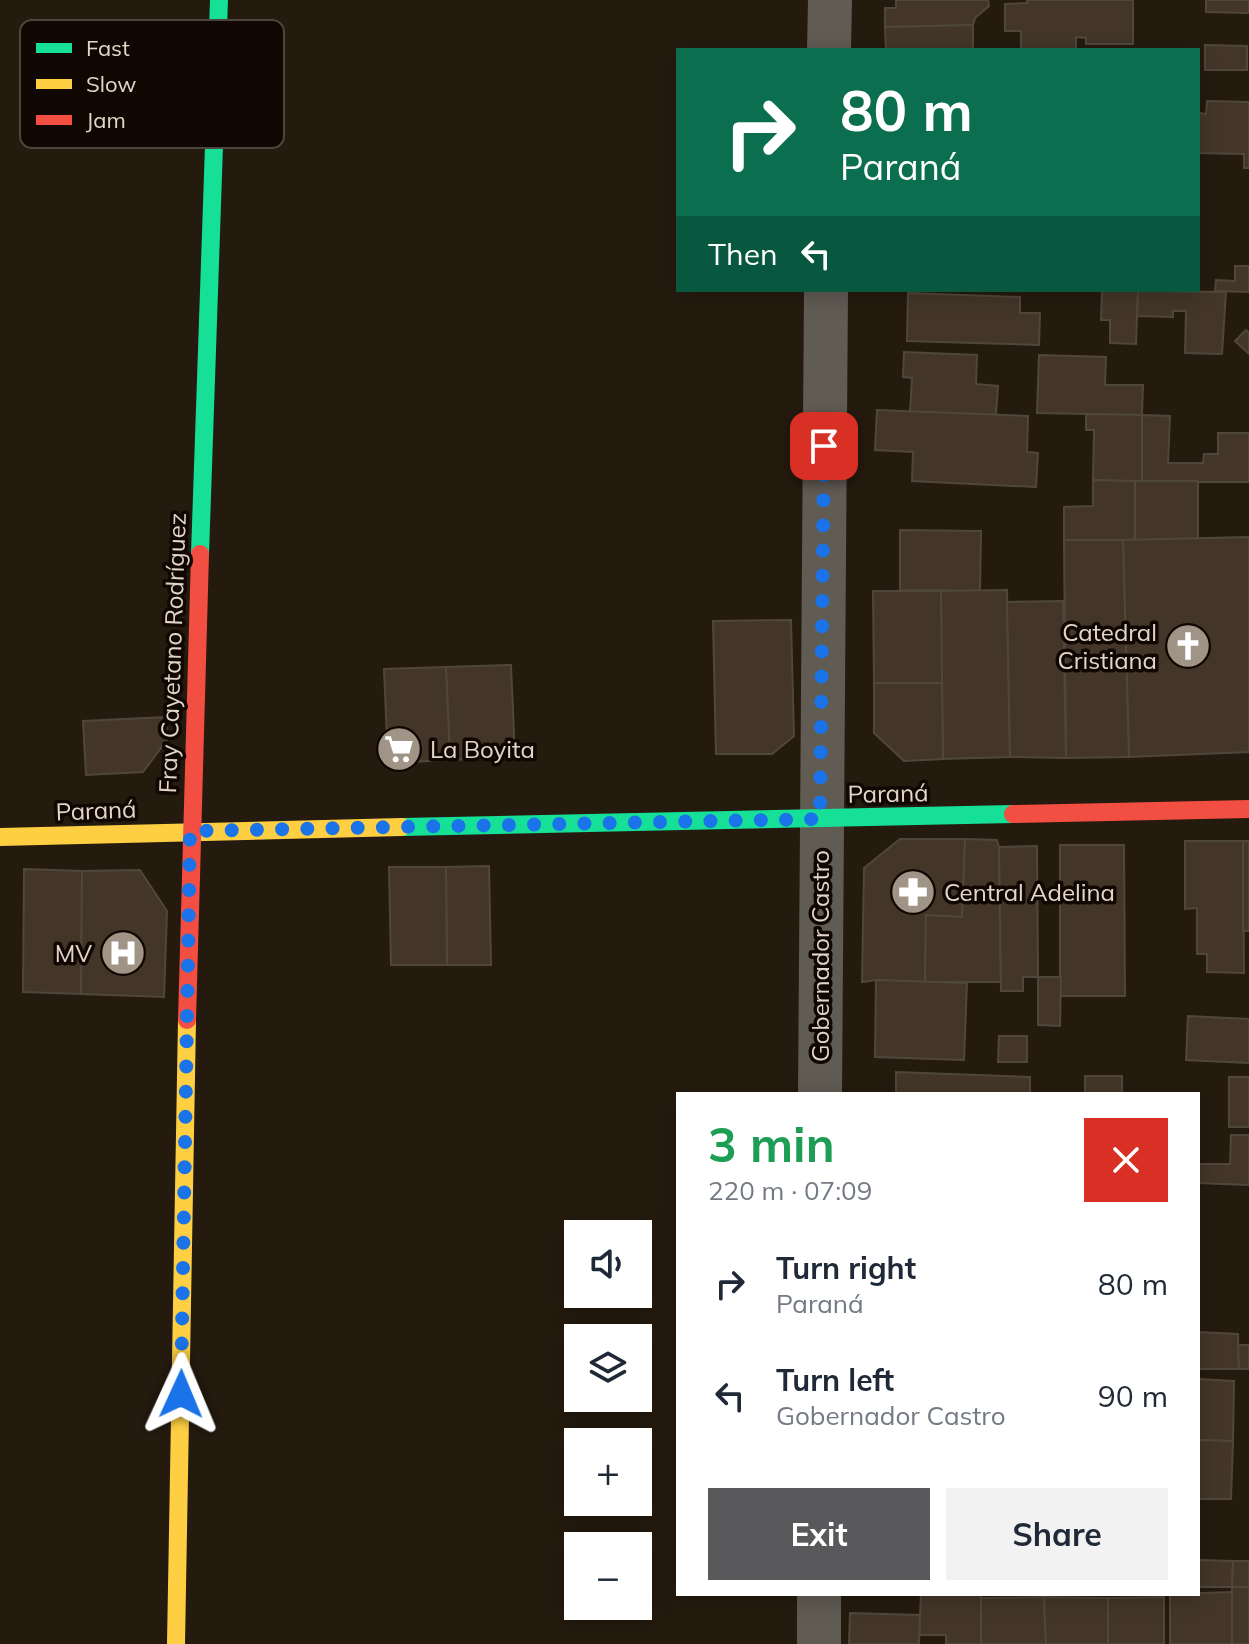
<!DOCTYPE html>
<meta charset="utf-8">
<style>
:root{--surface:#fff;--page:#f2f2f3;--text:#1f2937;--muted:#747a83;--accent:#59595b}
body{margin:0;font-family:Mulish,sans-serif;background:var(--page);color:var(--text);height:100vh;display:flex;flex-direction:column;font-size:30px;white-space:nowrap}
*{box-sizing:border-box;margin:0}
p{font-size:26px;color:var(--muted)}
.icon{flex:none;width:44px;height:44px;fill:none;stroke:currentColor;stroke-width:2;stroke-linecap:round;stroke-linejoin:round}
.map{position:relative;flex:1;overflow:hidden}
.details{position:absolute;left:676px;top:1092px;width:524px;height:504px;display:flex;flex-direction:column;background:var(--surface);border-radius:0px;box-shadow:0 4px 20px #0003}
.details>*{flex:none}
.hud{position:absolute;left:676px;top:48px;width:524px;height:244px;border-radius:0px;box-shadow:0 4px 20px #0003;background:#0b6e4f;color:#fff;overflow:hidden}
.buttons{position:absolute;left:564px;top:1220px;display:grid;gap:16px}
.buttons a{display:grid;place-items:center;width:88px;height:88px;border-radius:0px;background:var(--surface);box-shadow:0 4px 20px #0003;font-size:40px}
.pin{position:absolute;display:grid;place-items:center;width:68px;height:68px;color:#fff;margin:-34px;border-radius:16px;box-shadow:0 4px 12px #0006}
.me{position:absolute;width:88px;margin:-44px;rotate:1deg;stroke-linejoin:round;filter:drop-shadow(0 0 6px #0008)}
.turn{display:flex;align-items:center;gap:28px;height:168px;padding:0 32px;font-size:36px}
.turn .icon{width:104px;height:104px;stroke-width:2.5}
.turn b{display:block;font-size:56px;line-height:68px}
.then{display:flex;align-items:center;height:76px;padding:0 32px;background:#0003;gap:16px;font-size:30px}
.round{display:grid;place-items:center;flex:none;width:84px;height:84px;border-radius:0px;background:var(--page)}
.overview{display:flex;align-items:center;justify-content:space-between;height:136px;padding:0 32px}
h1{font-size:48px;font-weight:700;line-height:60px;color:#1e9e55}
.action{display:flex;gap:16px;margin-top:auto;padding:16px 32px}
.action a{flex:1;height:92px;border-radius:0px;background:var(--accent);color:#fff;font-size:32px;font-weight:700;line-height:92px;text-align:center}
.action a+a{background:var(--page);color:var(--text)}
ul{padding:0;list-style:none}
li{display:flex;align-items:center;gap:24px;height:112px;padding:0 32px}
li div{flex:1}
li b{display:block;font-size:30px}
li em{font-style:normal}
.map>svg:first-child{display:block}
</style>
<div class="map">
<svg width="1249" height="1644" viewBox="0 0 1249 1644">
<rect width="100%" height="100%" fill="#251a0e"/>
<g fill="#433628" stroke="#50473c" stroke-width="2">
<polygon points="896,0 988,0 989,6 975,18 973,25 885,27 885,8 896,8"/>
<polygon points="1027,0 1133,0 1133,44 1086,44 1086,38 1076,37 1076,50 1021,50 1021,31 1005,31 1005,4 1027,3"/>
<polygon points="1206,0 1249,0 1249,13 1206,12"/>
<polygon points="973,25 973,50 886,50 885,27"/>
<polygon points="1205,45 1247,46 1247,70 1205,70"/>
<polygon points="1207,101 1249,102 1249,168 1244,168 1244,154 1198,153 1198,113 1206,114"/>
<polygon points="1235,266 1249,266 1249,292 1215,291 1216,280 1235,281"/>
<polygon points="1102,290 1138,291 1136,344 1110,343 1110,320 1101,320"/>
<polygon points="1138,291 1226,292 1222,354 1185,353 1186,311 1173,311 1173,317 1137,316"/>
<polygon points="908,293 1020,297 1020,313 1040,313 1039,345 907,341"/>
<polygon points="1246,330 1249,333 1249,354 1235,341"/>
<polygon points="904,352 977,355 976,384 998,386 996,415 910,412 912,378 903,377"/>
<polygon points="1039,355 1106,357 1105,385 1143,385 1142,415 1037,413"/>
<polygon points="877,410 1028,416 1027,452 1038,453 1036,487 912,481 913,452 875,450"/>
<polygon points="1086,414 1142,415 1142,482 1093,480 1094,430 1086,430"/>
<polygon points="1142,415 1170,416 1168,463 1203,463 1204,454 1218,454 1218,433 1249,433 1249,482 1142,482"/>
<polygon points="1093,480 1135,481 1135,540 1064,540 1064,507 1093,506"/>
<polygon points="1135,481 1198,481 1198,539 1135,540"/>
<polygon points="900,530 981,531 980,591 900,590"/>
<polygon points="1249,537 1249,752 1129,757 1123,540"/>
<polygon points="1064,540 1123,540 1129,757 1066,758"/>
<polygon points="1007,590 1010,757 943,759 941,591"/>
<polygon points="873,591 941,591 942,683 874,683"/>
<polygon points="1063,601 1066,758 1010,757 1007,602"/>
<polygon points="791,620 794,736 772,754 716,754 713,621"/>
<polygon points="511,665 515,757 450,760 446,667"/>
<polygon points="446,667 450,760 388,763 384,669"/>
<polygon points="874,683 942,683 943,759 904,761 874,733"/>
<polygon points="166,717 167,740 143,772 86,775 83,721"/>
<polygon points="900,839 965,839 962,917 926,915 925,982 876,980 862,982 864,868"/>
<polygon points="965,839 997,840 999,847 1001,982 925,982 926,915 962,917"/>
<polygon points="1185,841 1243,841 1244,973 1207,972 1207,954 1197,954 1197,908 1185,909"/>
<rect x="1243" y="841" width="6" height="90"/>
<polygon points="1060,845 1124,845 1125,996 1060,996"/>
<polygon points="1037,846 1038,977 1023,977 1023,991 1001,991 999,847"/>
<polygon points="489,866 491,965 447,965 446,867"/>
<polygon points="389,867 446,867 447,965 391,965"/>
<polygon points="24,869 82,871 81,994 23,992"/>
<polygon points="140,870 167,911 164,997 81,994 82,871"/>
<polygon points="1038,977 1061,977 1060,1026 1038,1025"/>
<polygon points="876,980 967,983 964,1060 875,1057"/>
<polygon points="1188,1016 1249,1019 1249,1063 1186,1060"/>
<polygon points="999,1036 1027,1036 1027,1062 998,1062"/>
<polygon points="896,1072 1030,1077 1030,1094 896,1094"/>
<rect x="1085" y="1076" width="37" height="18"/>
<rect x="1229" y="1077" width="20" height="50"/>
<polygon points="1231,1135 1249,1135 1249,1185 1198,1183 1198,1164 1230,1164"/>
<polygon points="1198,1332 1238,1334 1239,1369 1198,1369"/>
<polygon points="1238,1345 1249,1345 1249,1369 1239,1369"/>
<polygon points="1198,1379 1234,1381 1233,1441 1198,1440"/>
<polygon points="1198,1440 1233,1441 1231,1499 1198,1499"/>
<polygon points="1198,1560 1233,1561 1232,1587 1198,1587"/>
<polygon points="1233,1561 1249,1561 1249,1587 1232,1587"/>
<rect x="1232" y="1587" width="17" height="57"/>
<polygon points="1232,1592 1232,1644 1170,1644 1170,1594"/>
<polygon points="921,1594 981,1594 981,1644 946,1644 946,1635 919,1635"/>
<polygon points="1044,1597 1046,1644 981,1644 981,1598"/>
<polygon points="1044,1597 1108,1598 1108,1644 1046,1644"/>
<polygon points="1164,1597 1164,1644 1108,1644 1108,1598"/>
<polygon points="850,1613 920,1615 919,1644 849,1644"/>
</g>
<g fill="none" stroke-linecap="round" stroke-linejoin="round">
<g stroke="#605b53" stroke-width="44">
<polyline points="829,50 830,0"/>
<polyline points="820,1094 826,290"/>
<polyline points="819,1644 819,1594"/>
</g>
<g stroke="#16e098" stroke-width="18">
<polyline points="200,554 219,0"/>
<polyline points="402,827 1013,814"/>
</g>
<g stroke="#ffcf43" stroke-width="18">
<polyline points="0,837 402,827"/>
<polyline points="176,1644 187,1020"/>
</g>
<g stroke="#f24e42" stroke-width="18">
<polyline points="1013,814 1249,809"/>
<polyline points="187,1020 200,554"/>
</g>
</g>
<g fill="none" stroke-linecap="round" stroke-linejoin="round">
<polyline stroke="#1a73e8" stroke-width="14" stroke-dasharray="0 25.2" points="181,1394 190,831 820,819 824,446"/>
</g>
<defs>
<g id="church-disc" transform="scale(2.3)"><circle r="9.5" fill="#a09486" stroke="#100702"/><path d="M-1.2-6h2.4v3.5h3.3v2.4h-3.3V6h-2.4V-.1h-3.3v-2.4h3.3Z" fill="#fff"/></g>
<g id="supermarket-disc" transform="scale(2.3)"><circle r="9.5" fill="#a09486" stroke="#100702"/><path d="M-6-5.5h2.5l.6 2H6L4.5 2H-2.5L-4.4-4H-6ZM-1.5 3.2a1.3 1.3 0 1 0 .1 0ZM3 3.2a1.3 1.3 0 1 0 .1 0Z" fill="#fff"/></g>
<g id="pharmacy-disc" transform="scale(2.3)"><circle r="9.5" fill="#a09486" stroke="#100702"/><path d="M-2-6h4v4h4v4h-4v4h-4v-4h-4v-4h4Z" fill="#fff"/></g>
<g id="hospital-disc" transform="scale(2.3)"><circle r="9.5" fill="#a09486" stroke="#100702"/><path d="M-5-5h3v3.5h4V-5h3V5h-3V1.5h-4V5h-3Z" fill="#fff"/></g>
</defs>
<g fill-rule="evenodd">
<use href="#church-disc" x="1188" y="646"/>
<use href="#supermarket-disc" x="399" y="749"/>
<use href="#pharmacy-disc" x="913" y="892"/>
<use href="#hospital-disc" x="123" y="953"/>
</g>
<g text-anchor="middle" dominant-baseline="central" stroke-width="7" stroke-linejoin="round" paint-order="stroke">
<g font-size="24" fill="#e3d5c7" stroke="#100702" text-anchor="end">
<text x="1157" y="632">Catedral<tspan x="1157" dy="28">Cristiana</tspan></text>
<text x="430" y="749" text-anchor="start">La Boyita</text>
<text x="944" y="892" text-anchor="start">Central Adelina</text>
<text x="92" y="953">MV</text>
</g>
<g font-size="24" fill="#e3d5c7" stroke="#100702">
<text transform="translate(172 653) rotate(-88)">Fray Cayetano Rodríguez</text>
<text transform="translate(888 793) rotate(-1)">Paraná</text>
<text transform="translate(96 810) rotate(-2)">Paraná</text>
<text transform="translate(820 956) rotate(-90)">Gobernador Castro</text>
</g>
</g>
<rect x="20" y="20" width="264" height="128" rx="12" fill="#100702" stroke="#4f453d" stroke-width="2"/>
<rect x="36" y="43" width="36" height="10" fill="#16e098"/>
<rect x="36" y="79" width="36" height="10" fill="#ffcf43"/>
<rect x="36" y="115" width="36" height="10" fill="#f24e42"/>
<g font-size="22" fill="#e3d5c7">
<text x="86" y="56">Fast</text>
<text x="86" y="92">Slow</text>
<text x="86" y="128">Jam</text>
</g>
</svg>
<div class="buttons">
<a><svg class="icon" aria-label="sound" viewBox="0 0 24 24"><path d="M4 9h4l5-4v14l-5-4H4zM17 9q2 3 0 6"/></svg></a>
<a><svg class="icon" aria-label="layers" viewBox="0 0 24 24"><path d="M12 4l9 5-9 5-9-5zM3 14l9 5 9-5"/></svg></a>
<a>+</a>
<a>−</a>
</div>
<div class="pin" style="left:824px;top:446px;background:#d93025"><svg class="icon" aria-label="arrive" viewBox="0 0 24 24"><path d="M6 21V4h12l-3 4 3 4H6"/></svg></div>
<svg class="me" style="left:181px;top:1394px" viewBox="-20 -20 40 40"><path d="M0-17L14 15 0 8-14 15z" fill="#1a73e8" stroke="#fff" stroke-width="4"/></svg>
<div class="hud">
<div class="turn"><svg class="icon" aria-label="right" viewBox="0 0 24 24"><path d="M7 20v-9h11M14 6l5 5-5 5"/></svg><div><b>80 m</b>Paraná</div></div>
<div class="then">Then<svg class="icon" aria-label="left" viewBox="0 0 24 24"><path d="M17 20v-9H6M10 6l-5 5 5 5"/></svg></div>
</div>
<section class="details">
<div class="overview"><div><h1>3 min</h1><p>220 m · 07:09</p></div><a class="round" style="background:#d93025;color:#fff"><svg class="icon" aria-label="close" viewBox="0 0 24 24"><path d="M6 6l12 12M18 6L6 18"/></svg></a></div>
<ul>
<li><svg class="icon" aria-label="right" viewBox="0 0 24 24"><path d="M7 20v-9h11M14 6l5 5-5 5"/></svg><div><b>Turn right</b><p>Paraná</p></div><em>80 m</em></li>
<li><svg class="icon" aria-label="left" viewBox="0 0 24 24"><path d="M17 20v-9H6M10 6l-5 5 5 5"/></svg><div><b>Turn left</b><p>Gobernador Castro</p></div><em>90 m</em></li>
</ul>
<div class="action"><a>Exit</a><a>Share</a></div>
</section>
</div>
